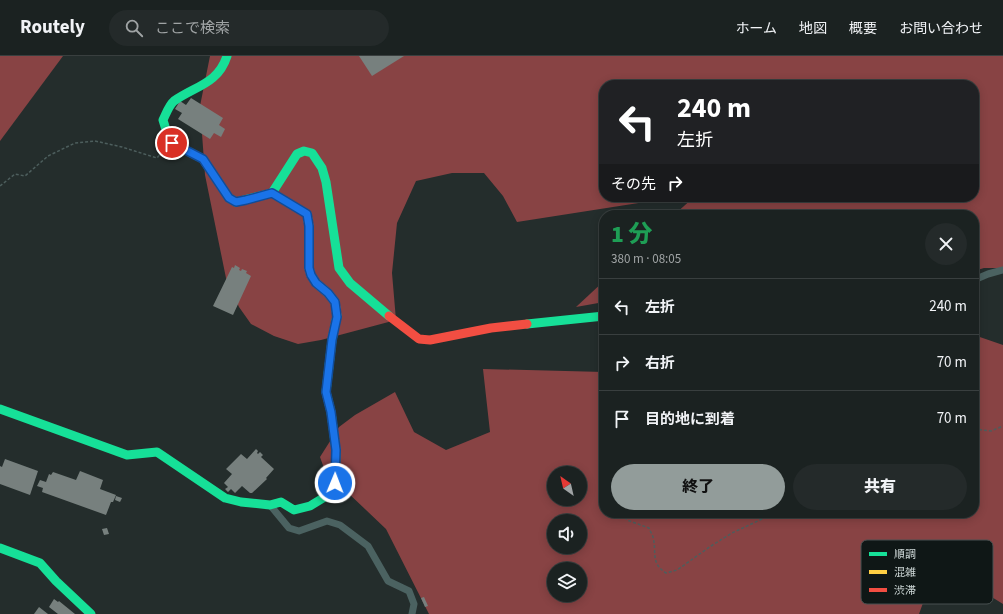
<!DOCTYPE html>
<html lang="ja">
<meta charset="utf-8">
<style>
:root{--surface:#1b2221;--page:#242a2a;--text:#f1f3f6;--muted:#a0a4a5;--line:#393f3f;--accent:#929c9a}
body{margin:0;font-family:"Source Sans 3","Noto Sans JP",sans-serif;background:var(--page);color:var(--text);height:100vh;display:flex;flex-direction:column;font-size:15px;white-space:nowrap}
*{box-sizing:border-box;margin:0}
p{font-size:13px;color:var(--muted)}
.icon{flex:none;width:22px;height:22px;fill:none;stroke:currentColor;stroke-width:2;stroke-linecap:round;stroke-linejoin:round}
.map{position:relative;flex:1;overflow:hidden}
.panel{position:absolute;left:599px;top:154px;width:380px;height:308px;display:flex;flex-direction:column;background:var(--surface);border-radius:16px;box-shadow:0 2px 10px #0003,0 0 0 1px var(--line)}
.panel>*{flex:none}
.top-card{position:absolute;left:599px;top:24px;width:380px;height:122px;border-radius:16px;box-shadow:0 2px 10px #0003,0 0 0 1px var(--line);background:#202124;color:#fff;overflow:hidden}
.needle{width:26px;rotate:326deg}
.buttons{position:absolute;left:547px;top:410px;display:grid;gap:8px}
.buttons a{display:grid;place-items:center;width:40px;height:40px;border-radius:50%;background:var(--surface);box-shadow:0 2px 10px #0003,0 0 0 1px var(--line);font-size:20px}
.pin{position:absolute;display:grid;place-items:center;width:34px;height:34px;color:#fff;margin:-17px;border:2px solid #fff;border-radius:50%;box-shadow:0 1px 4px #0007}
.me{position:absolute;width:44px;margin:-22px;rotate:1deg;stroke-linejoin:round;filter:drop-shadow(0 0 3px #0008)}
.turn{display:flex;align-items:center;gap:14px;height:84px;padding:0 12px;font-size:18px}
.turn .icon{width:52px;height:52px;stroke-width:2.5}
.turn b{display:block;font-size:28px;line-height:34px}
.then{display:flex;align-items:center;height:38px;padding:0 12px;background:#0003;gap:8px;font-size:15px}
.round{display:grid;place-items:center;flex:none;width:42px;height:42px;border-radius:21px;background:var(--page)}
.headline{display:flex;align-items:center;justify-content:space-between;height:68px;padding:0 12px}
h1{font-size:24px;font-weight:800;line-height:30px;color:#1e9e55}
.button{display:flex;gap:8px;margin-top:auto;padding:8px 12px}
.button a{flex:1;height:46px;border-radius:24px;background:var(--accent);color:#111;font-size:16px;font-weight:800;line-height:46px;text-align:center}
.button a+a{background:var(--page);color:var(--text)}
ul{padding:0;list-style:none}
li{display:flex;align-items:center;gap:12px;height:56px;padding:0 12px;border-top:1px solid var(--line)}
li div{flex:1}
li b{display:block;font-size:15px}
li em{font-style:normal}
header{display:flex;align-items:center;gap:24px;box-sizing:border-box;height:56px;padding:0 20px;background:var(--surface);border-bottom:1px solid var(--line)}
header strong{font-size:19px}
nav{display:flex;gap:22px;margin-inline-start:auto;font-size:14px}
.search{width:280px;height:36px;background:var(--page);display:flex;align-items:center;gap:10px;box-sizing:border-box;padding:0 14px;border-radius:22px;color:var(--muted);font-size:15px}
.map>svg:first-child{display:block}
</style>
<header>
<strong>Routely</strong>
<div class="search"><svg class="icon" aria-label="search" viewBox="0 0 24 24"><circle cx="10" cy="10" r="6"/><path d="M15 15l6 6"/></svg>ここで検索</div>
<nav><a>ホーム</a><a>地図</a><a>概要</a><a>お問い合わせ</a></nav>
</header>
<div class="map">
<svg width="1003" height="558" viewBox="0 0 1003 558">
<rect width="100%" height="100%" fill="#242d2c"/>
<g fill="#884344" fill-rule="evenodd">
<polygon points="0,0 63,0 0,85"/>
<polygon points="210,0 1003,0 1003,212 984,212 974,215 974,159 674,159 694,141 974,141 974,29 604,29 604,141 677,141 517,166 503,140 484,117 452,117 416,125 397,167 392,217 396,264 321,284 298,288 274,280 251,268 239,251 226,222 205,119 200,50"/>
<polygon points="604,225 604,246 576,251"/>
<path d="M974,279L1003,289V548L969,527H951L936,537L923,547L919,558H429L386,473L325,415L320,401L339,371L355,359L395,336L414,376L446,394L490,376L483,313L604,316V457H974ZM554,417H580V443H554ZM554,465H580V491H554ZM554,513H580V539H554Z"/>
</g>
<g fill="#77807e">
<polygon points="359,0 404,0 372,20"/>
<polygon points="191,42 223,62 219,69 225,73 221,81 214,77 210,83 178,63 182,57 175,53 180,45 186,49"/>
<polygon points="235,209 240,212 239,214 241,215 242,213 247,215 246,217 251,220 233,259 213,250 232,211 234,212"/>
<polygon points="256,393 258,395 257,397 258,398 260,396 263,399 261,401 274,413 266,422 267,423 252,437 250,437 242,430 235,437 231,433 228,436 225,433 228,431 224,427 232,418 226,413 241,398 247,403"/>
<polygon points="5,403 38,415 30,439 0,428 0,410 2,411"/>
<polygon points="80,415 103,424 100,433 116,439 113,446 111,446 106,459 42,436 43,432 37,430 40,424 46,426 49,418 51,419 53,416 76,424"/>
<polygon points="116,440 122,442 120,446 115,444"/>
<polygon points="107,472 109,478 104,479 102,473"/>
<polygon points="424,541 428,550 425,551 421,542"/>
<polygon points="54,543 58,546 59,545 75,558 58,558 49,551"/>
<polygon points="39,551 48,558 34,558"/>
</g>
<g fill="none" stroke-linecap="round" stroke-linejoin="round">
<g stroke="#4d5e5d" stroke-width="1.5" stroke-dasharray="3 2" stroke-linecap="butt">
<polyline points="0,130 15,118 25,120 48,100 75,87 95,85 122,91 157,102 165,92"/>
<polyline points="974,373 991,375 1003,370"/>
<path d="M622,457L627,464L649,472C650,475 652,478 653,481C657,496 650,507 666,517L677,514L711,490L732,477L762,463L771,457"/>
</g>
<g stroke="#4b6261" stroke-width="7">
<polyline points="974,224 988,218 1003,214"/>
<polyline points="270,449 289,472 299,475 327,465 340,469 368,490 388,525 409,535 414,548 412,558"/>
</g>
<g stroke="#16e098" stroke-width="9">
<path d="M227,0C218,28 195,30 174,45C169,49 166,58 163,64L167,77L172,87L203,103L229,142L236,146L272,137L297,98L304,95L312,97L322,112L326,126L339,212L350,227L389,260"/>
<polyline points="527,268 604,260"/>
<polyline points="0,353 127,399 157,396 225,442 241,446 270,449 281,446 294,454 310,450 328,439 335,427 336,394 331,356 326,336 332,284 337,260"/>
<polyline points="0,492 40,507 56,525 91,558"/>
</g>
<polyline stroke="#ffcf43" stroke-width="9" points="272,137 307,158 309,170 309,212 311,219 316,227 328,237 335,246 337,260"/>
<polyline stroke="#f24e42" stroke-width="9" points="389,260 419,283 430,284 491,272 527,268"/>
</g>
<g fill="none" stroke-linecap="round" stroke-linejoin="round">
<g stroke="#114b97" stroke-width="10">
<polyline id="route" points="172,87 203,103 229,142 236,146 246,144 272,137 307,158 309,170 309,212 311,219 316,227 328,237 335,246 337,261 332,284 326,336 331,356 336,394 335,427"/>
</g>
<use href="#route" stroke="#1a73e8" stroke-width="7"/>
</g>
<rect x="861" y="484" width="132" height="64" rx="6" fill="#0f1716" stroke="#485150" stroke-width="1"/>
<rect x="869" y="496" width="18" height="4" fill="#16e098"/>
<rect x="869" y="514" width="18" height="4" fill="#ffcf43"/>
<rect x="869" y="532" width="18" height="4" fill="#f24e42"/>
<g font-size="11" fill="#cdd7d6">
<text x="894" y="502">順調</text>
<text x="894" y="520">混雑</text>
<text x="894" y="538">渋滞</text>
</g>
</svg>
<div class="buttons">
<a><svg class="needle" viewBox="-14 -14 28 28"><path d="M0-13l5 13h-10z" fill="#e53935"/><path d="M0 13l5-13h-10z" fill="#a0a4a5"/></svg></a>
<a><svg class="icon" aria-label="sound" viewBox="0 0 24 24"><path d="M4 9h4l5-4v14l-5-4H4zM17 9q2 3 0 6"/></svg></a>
<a><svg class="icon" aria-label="layers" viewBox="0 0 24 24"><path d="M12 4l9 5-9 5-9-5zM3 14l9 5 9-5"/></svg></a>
</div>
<div class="pin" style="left:172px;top:87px;background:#d93025"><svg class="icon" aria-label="arrive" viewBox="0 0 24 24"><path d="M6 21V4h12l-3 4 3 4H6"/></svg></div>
<svg class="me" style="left:335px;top:427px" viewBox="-20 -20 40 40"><circle r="17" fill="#1a73e8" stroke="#fff" stroke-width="3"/><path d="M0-11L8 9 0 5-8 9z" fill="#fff"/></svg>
<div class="top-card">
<div class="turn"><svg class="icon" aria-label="left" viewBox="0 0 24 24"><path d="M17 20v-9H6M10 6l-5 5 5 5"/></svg><div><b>240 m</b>左折</div></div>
<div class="then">その先<svg class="icon" aria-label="right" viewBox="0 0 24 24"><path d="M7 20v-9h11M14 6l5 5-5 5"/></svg></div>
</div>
<section class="panel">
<div class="headline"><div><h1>1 分</h1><p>380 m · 08:05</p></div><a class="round"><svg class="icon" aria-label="close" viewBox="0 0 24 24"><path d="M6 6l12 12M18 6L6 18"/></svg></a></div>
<ul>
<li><svg class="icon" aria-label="left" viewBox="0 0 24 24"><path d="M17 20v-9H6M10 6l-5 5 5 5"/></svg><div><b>左折</b></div><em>240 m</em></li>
<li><svg class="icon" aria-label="right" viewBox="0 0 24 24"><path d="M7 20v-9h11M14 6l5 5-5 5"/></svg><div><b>右折</b></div><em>70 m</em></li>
<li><svg class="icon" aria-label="arrive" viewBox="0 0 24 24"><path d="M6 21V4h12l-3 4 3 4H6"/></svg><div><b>目的地に到着</b></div><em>70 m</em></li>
</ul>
<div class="button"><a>終了</a><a>共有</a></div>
</section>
</div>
